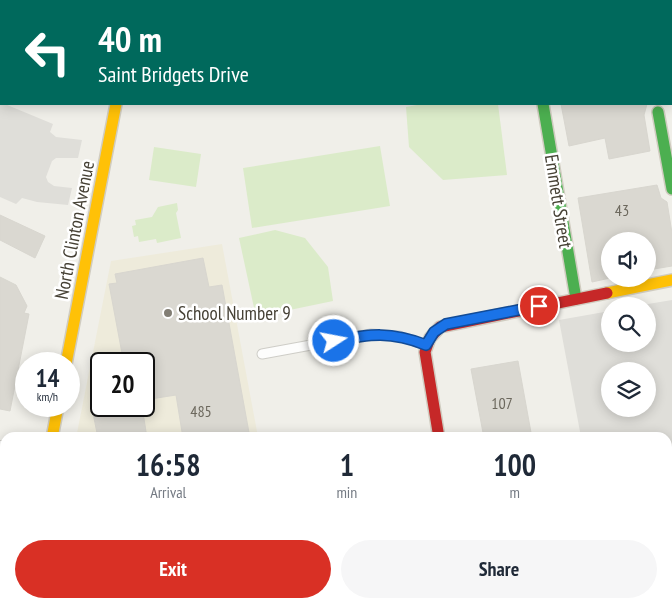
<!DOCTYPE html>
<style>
:root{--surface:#fff;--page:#f6f6f7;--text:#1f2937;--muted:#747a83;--accent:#d93025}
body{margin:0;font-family:"PT Sans Narrow",sans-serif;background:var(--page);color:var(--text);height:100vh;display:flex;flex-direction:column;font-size:19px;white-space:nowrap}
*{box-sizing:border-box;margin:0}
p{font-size:16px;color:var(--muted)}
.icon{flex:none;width:28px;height:28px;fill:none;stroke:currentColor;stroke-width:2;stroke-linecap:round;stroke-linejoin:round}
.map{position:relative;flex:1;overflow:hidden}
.details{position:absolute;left:0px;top:432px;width:672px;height:176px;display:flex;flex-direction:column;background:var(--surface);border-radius:15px 15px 0 0;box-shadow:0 2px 12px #0003}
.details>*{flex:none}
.guide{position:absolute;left:0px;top:0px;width:672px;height:105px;box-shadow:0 2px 12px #0003;background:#00695c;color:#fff;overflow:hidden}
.controls{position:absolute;left:601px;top:232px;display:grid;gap:10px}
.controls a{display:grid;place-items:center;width:55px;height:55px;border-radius:50%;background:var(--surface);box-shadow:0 2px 12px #0003;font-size:25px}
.speed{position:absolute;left:15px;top:352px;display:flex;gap:10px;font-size:25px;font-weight:700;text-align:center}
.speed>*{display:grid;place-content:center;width:65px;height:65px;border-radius:50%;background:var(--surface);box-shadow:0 2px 12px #0003;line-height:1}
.speed small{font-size:12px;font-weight:400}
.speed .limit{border:2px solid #111;border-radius:8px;background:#fff;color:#111}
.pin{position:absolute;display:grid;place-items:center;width:42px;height:42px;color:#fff;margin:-21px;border:2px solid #fff;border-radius:50%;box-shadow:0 1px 5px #0007}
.me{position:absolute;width:55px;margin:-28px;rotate:79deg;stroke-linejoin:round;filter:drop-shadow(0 0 4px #0008)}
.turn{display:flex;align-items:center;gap:18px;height:105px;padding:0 15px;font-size:22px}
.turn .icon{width:65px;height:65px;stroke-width:2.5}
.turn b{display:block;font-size:35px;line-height:42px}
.eta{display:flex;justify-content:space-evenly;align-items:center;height:85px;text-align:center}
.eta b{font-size:30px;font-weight:700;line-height:35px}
.action{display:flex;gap:10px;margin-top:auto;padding:10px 15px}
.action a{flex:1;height:58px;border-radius:30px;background:var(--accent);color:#fff;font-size:20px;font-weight:700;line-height:58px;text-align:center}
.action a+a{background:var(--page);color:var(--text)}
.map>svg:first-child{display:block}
</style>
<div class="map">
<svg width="672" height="608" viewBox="0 0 672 608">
<rect width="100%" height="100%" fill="#f0efe9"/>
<g fill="#eeebdb" fill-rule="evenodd">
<path d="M222,244L258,437L76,438L111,261ZM101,364H144V406H101Z"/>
<polygon points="44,604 289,604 290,607 43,608"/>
</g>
<g fill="#dbebc9">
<polygon points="422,104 498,104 507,175 443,180 409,147 406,107"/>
<polygon points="380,146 390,206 252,228 243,168"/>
<polygon points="154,147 201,154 196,187 149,180"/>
<polygon points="177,203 178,210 176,213 181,238 157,243 156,239 139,242 138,236 134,237 132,226 136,225 135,220 152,217 158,207"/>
<polygon points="275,230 305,238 328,267 333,301 256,317 239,238"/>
</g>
<g fill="#dfded9" fill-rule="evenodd">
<polygon points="0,102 53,124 50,132 56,137 82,140 78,158 56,158 52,161 46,177 48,182 54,186 72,188 68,205 37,202 22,198 16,204 0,197"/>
<path d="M672,300V471L668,472V438L581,437L559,320L610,311V344H648V306H636ZM610,371H648V409H610Z"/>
</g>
<g fill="#dad8d1" stroke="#d8d6cf">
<polygon points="561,104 647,104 644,115 650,151 609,159 605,138 569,146"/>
<polygon points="657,185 661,198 667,202 672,233 672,266 648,270 648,241 610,241 610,278 592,282 578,198"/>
<polygon points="0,215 45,236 35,258 0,240"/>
<polygon points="203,258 209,287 222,285 250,438 183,438 176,395 144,400 144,364 124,364 109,284 117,283 115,274"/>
<polygon points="0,277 16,285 27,306 24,313 29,314 10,411 0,409"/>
<polygon points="518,361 532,438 484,438 471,369"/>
<polygon points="133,406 142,406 147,438 98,438 93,413"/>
</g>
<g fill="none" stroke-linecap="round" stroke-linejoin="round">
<g stroke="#cecdc7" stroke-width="11">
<g id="lane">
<polyline points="639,0 640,1"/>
<polyline points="671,44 672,43"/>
<polyline points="262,354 371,334 399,336 426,345"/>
<polyline points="668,554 672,554"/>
<polyline points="94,604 95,608"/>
<polyline points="252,604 253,608"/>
</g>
</g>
<g stroke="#cecdc7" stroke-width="20">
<g id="street">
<polyline points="526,0 526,1"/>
<polyline points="0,450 5,452"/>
<polyline points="413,608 436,604"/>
</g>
</g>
<g stroke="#d0ccc0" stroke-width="14">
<g id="fast">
<polyline points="543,104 576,299"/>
<polyline points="658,112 672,189"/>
</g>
</g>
<g stroke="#d0ccc0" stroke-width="14">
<g id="slow">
<polyline points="135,1 136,0"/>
<polyline points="607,293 672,280"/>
<polyline points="66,364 116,104"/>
<polyline points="52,438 58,406"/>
<polyline points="18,608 19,604"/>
</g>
</g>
<g stroke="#d0ccc0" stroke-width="14">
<polyline id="jam" points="439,438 425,352 430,338 440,327 607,293"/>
</g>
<use href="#lane" stroke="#fdfdfc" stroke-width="9"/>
<use href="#street" stroke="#fdfdfc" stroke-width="18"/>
<use href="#fast" stroke="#4caf50" stroke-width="11"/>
<use href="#slow" stroke="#ffc107" stroke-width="11"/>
<use href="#jam" stroke="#c62828" stroke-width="11"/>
</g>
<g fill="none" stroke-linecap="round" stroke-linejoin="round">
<g stroke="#114b97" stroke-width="12">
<path id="route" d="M334,341C370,334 391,331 426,345L434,332L446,324L539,306"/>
</g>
<use href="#route" stroke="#1a73e8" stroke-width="9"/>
</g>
<circle fill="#827e74" stroke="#fff" stroke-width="2" cx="168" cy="313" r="5"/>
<g text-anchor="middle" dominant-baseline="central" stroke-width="5" stroke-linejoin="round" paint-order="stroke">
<g font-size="16" fill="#6c685d">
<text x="622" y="210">43</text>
<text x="502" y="403">107</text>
<text x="201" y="411">485</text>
</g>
<g font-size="19" fill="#464135" stroke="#fff">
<text transform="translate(559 201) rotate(81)">Emmett Street</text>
<text transform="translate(74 230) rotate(-79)">North Clinton Avenue</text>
</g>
<g font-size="19" fill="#464135" stroke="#fff" text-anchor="start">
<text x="178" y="313">School Number 9</text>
</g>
</g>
</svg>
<div class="controls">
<a><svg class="icon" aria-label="sound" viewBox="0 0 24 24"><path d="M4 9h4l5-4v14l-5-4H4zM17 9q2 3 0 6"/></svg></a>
<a><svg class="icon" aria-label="search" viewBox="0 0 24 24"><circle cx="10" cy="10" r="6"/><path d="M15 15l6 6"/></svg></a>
<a><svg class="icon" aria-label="layers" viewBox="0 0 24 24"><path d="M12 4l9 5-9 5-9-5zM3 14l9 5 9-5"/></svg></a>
</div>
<div class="speed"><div>14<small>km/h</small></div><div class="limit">20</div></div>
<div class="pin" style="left:539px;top:306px;background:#d93025"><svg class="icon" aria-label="arrive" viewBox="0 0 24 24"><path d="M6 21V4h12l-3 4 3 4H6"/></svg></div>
<svg class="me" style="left:334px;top:341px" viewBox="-20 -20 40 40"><circle r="17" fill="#1a73e8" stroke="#fff" stroke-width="3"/><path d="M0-11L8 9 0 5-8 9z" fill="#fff"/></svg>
<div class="guide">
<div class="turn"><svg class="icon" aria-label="left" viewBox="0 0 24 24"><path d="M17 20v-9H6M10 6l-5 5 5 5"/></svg><div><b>40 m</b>Saint Bridgets Drive</div></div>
</div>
<section class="details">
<div class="eta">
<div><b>16:58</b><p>Arrival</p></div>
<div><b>1</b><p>min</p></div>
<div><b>100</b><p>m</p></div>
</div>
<div class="action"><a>Exit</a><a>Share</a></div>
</section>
</div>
